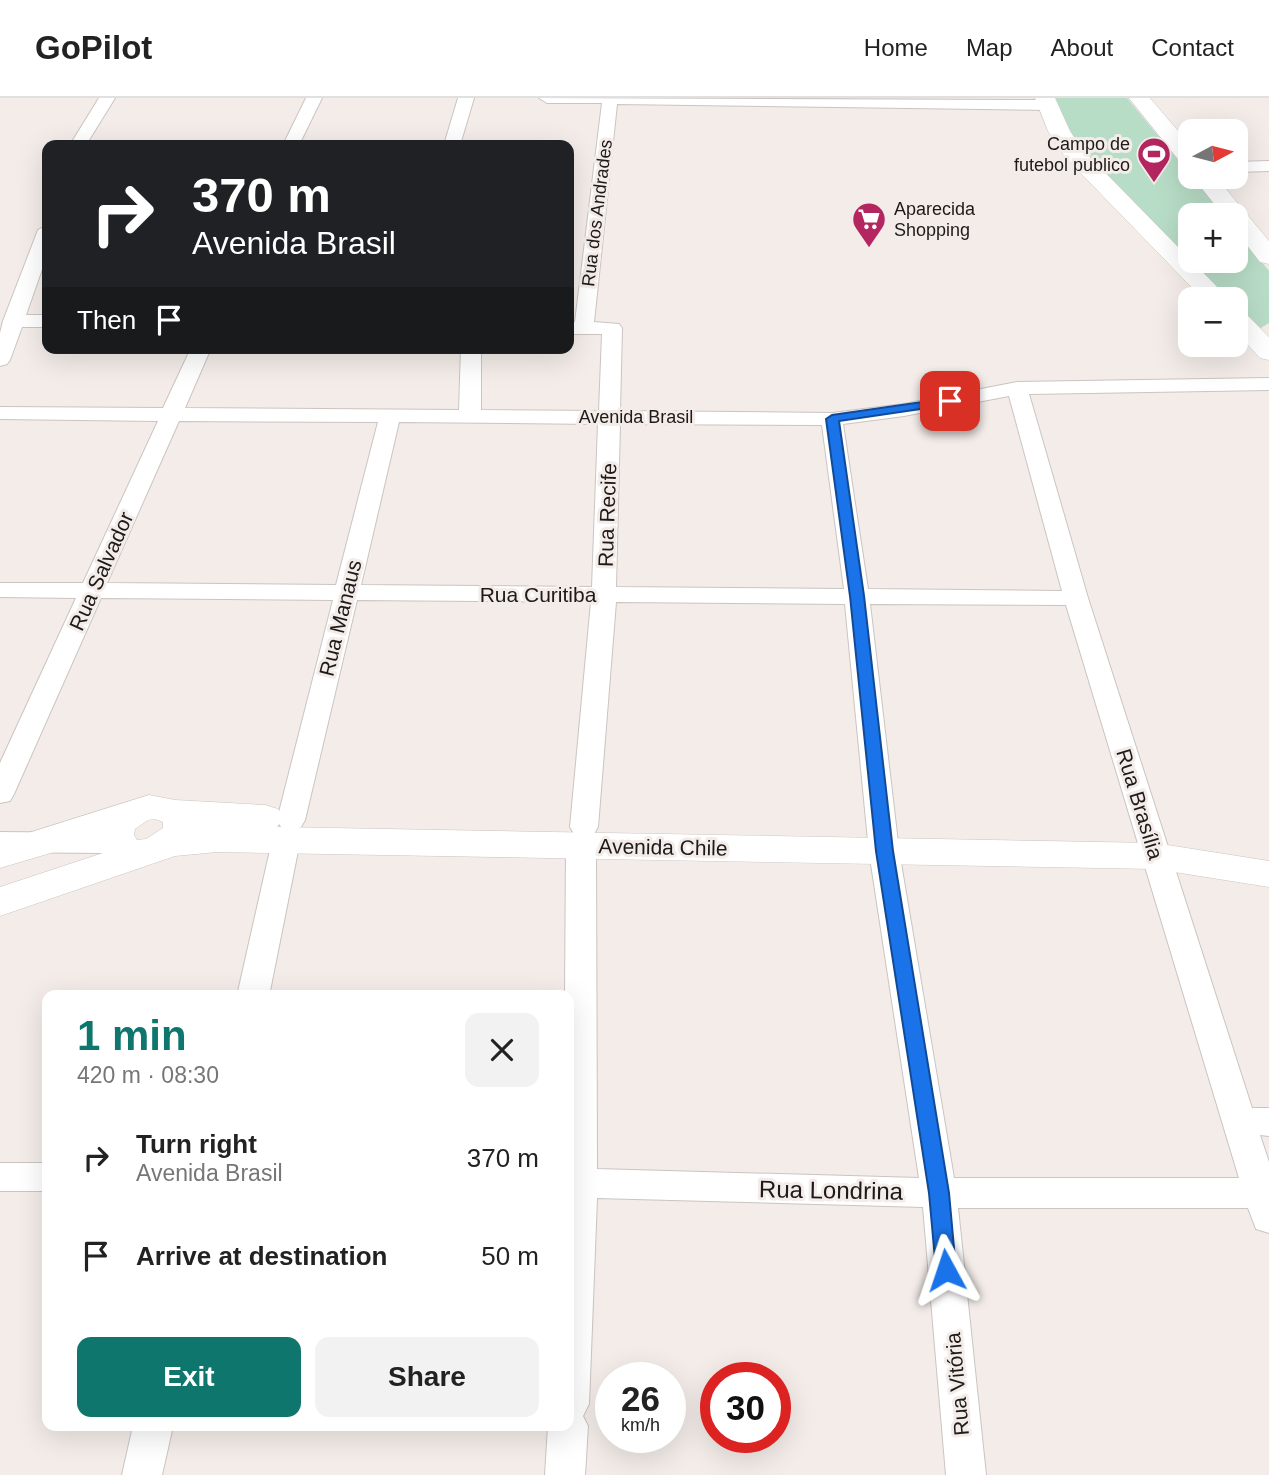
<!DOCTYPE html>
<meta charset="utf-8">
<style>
:root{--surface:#fff;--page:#f2f2f2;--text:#222;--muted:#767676;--line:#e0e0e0;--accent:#0f766e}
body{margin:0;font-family:Arial,sans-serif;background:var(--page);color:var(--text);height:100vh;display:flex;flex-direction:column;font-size:26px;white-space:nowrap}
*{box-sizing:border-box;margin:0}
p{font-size:23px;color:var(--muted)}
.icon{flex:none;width:38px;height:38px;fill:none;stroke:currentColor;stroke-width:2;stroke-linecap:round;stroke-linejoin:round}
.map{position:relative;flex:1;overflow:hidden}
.details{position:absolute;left:42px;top:892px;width:532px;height:441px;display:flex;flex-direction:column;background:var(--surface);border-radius:14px;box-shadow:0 7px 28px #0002}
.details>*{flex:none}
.top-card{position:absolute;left:42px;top:42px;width:532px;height:214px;border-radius:14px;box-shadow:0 7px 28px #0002;background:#202124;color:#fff;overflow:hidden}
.needle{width:46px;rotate:83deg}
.controls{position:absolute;left:1178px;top:21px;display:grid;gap:14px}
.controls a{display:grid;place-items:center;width:70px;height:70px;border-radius:14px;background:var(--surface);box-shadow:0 7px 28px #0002;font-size:35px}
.speed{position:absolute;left:595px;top:1264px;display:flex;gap:14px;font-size:35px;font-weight:700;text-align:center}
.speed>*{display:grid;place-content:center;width:91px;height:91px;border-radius:50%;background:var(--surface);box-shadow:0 7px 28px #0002;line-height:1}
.speed small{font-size:18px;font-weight:400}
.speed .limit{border:10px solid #d22;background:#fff;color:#111}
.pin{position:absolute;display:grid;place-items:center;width:60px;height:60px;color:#fff;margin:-30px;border-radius:14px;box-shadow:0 4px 10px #0006}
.me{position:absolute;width:77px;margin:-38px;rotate:355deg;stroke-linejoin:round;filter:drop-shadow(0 0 5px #0008)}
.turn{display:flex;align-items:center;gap:24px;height:147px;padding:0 35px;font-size:32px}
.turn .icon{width:91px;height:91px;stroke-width:2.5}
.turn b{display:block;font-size:49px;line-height:60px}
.then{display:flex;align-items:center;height:66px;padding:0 35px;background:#0003;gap:14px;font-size:26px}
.round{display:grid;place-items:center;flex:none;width:74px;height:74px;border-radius:14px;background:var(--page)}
.headline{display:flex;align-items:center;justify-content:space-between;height:119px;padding:0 35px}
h1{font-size:42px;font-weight:600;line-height:52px;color:var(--accent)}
.primary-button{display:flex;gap:14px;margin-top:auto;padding:14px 35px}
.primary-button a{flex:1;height:80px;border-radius:14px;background:var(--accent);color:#fff;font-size:28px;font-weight:600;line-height:80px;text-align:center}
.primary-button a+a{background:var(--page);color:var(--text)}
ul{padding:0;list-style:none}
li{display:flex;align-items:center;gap:21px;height:98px;padding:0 35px}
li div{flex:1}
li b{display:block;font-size:26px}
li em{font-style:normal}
header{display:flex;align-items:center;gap:42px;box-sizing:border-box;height:98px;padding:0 35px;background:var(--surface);border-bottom:2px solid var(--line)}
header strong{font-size:33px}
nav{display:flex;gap:38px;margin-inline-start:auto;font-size:24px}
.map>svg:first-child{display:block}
</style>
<header>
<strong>GoPilot</strong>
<nav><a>Home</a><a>Map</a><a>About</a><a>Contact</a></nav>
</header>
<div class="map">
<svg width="1269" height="1377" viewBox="0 0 1269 1377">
<rect width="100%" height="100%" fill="#f3ece9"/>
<polygon fill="#b8ddc7" points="1049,0 1127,0 1223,117 1190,117 1190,163 1236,163 1236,132 1269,173 1269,225 1254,234 1236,215 1236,201 1222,201 1094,71"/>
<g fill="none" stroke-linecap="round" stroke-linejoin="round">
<g stroke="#cbc4c1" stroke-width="2">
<g id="minor">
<polygon points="99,0 115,0 86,47 70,47"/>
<polygon points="306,0 322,0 299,47 283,47"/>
<polygon points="458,0 474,0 460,47 444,47"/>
<path d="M539,0L1047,2L1055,7L1047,12L617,6L594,224L619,226L622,230L620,313L832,315L904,306L1017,284L1269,280V292L1029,296L1088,500L1252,1010H1269V1038L1260,1037L1269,1064V1135L1256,1131L1248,1110H958L986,1377H946L923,1109L597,1100L589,1306L583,1318L588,1328L585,1377H545L548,1328H569V898H565L566,748L571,741L581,738L591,741L596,748L597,1071L919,1080L869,753L845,506L616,504L598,729L594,736L584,739L574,736L570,729L591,504L357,502L305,722L301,729L291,732L281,729L277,722L333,502L101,500L14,696L10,703L0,705V665L76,500L0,499V485H83L158,323L0,321V309L163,310L191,250H211L185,310L459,312L461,250H481V312L599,313L602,236H569V224H575L602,5H547ZM1009,298L1062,493L868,491L843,326L904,318ZM179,323L378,324L336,487L107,485ZM399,324L598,326L592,489L361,487ZM620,326L822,327L844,491L616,489ZM870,506L1066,507L1239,1080H954L899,753Z"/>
<polygon points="1269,63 1269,73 1236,74 1236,64"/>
<polygon points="47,127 47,157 26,217 47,217 47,229 22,229 10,262 7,266 0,268 0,235 3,223 38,132"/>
<polygon points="286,733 296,736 300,743 269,898 237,898 272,743 276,736"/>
<polygon points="0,734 101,735 131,741 136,748 131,755 121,758 101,755 0,754"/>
<rect x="0" y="1065" width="47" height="28"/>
<polygon points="133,1328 173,1328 162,1377 122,1377"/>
</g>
</g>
<g stroke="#cbc4c1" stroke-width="1">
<g id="major">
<polygon points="1035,0 1055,0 1070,33 1081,50 1229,201 1203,201 1065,59 1048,33"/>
<polygon points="1129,0 1150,0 1190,47 1190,68 1182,66"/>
<polygon points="1193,79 1216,79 1269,143 1269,166 1260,164 1236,133 1236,117 1223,117"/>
<polygon points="1236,212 1245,215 1269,239 1269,262 1260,260 1236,234"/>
<path d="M149,697L175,702L265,707L278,711L284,720L277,729L1155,745L1269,763V789L1155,771L217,754L175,758L0,818V789L106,754L98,741L0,770V744ZM155,721L163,724V730L146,741L137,742L134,737L135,731L148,722Z"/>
</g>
</g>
<use href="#minor" fill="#fff" fill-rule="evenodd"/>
<use href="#major" fill="#fff" fill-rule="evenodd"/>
</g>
<polygon fill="#1a73e8" stroke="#114b97" stroke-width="2" points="950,300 956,303 954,306 839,323 864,498 893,753 949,1095 956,1172 953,1178 946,1181 939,1178 936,1172 929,1095 876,753 850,498 826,321 832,317"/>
<defs>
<g id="stadium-pin" transform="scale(1.75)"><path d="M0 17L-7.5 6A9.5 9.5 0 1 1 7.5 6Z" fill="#b32660" stroke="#f3ece9"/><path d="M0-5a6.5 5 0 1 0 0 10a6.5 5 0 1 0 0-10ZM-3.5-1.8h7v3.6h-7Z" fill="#fff"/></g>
<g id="supermarket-pin" transform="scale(1.75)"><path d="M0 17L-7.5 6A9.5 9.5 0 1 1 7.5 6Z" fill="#b32660" stroke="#f3ece9"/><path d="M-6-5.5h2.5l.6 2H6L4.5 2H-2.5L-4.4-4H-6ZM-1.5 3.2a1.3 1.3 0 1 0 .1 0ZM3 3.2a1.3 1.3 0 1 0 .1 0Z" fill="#fff"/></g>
</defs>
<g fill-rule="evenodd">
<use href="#stadium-pin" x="1154" y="56"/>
<use href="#supermarket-pin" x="869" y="121"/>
</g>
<g text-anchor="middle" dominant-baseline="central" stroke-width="6" stroke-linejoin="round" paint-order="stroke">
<g font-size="18" fill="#1d1a19" stroke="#f3ece9" text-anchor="end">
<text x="1130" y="46">Campo de<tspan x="1130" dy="21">futebol publico</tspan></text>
<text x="894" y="111" text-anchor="start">Aparecida<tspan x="894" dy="21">Shopping</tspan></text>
</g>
<g font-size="18" fill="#1d1a19" stroke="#f3ece9">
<text transform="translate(597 115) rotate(-83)">Rua dos Andrades</text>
<text x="636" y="319">Avenida Brasil</text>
</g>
<g font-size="21" fill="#1d1a19" stroke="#f3ece9">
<text transform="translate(607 417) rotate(-88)">Rua Recife</text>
<text transform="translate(101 473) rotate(-66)">Rua Salvador</text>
<text x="538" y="496">Rua Curitiba</text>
<text transform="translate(340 520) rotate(-76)">Rua Manaus</text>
<text transform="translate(1140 706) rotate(73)">Rua Brasília</text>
<text transform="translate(663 749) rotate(1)">Avenida Chile</text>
<text transform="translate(957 1286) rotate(-95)">Rua Vitória</text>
</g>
<g font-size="24" fill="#1d1a19" stroke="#f3ece9">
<text transform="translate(831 1092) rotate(1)">Rua Londrina</text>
</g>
</g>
</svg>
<div class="controls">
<a><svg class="needle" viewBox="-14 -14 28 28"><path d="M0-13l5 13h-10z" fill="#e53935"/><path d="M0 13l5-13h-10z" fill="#767676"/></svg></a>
<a>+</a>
<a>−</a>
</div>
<div class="speed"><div>26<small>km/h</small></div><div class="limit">30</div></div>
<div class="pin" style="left:950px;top:303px;background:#d93025"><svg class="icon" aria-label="arrive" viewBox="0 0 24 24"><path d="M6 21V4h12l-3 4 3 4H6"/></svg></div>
<svg class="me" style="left:946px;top:1172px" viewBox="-20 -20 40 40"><path d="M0-17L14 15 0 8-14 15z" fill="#1a73e8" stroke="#fff" stroke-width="4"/></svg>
<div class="top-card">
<div class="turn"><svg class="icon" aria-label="right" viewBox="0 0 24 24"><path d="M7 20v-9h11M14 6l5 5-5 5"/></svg><div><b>370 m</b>Avenida Brasil</div></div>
<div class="then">Then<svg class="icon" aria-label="arrive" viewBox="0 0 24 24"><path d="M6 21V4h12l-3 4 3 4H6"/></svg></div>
</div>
<section class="details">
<div class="headline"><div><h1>1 min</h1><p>420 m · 08:30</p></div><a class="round"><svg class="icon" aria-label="close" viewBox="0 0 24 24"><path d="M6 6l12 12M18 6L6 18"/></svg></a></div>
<ul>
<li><svg class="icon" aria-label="right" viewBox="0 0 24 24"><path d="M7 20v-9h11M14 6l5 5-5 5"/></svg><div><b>Turn right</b><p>Avenida Brasil</p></div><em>370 m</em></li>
<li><svg class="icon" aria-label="arrive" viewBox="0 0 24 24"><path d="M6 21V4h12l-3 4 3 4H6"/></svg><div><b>Arrive at destination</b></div><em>50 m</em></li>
</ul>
<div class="primary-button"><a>Exit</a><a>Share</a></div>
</section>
</div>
